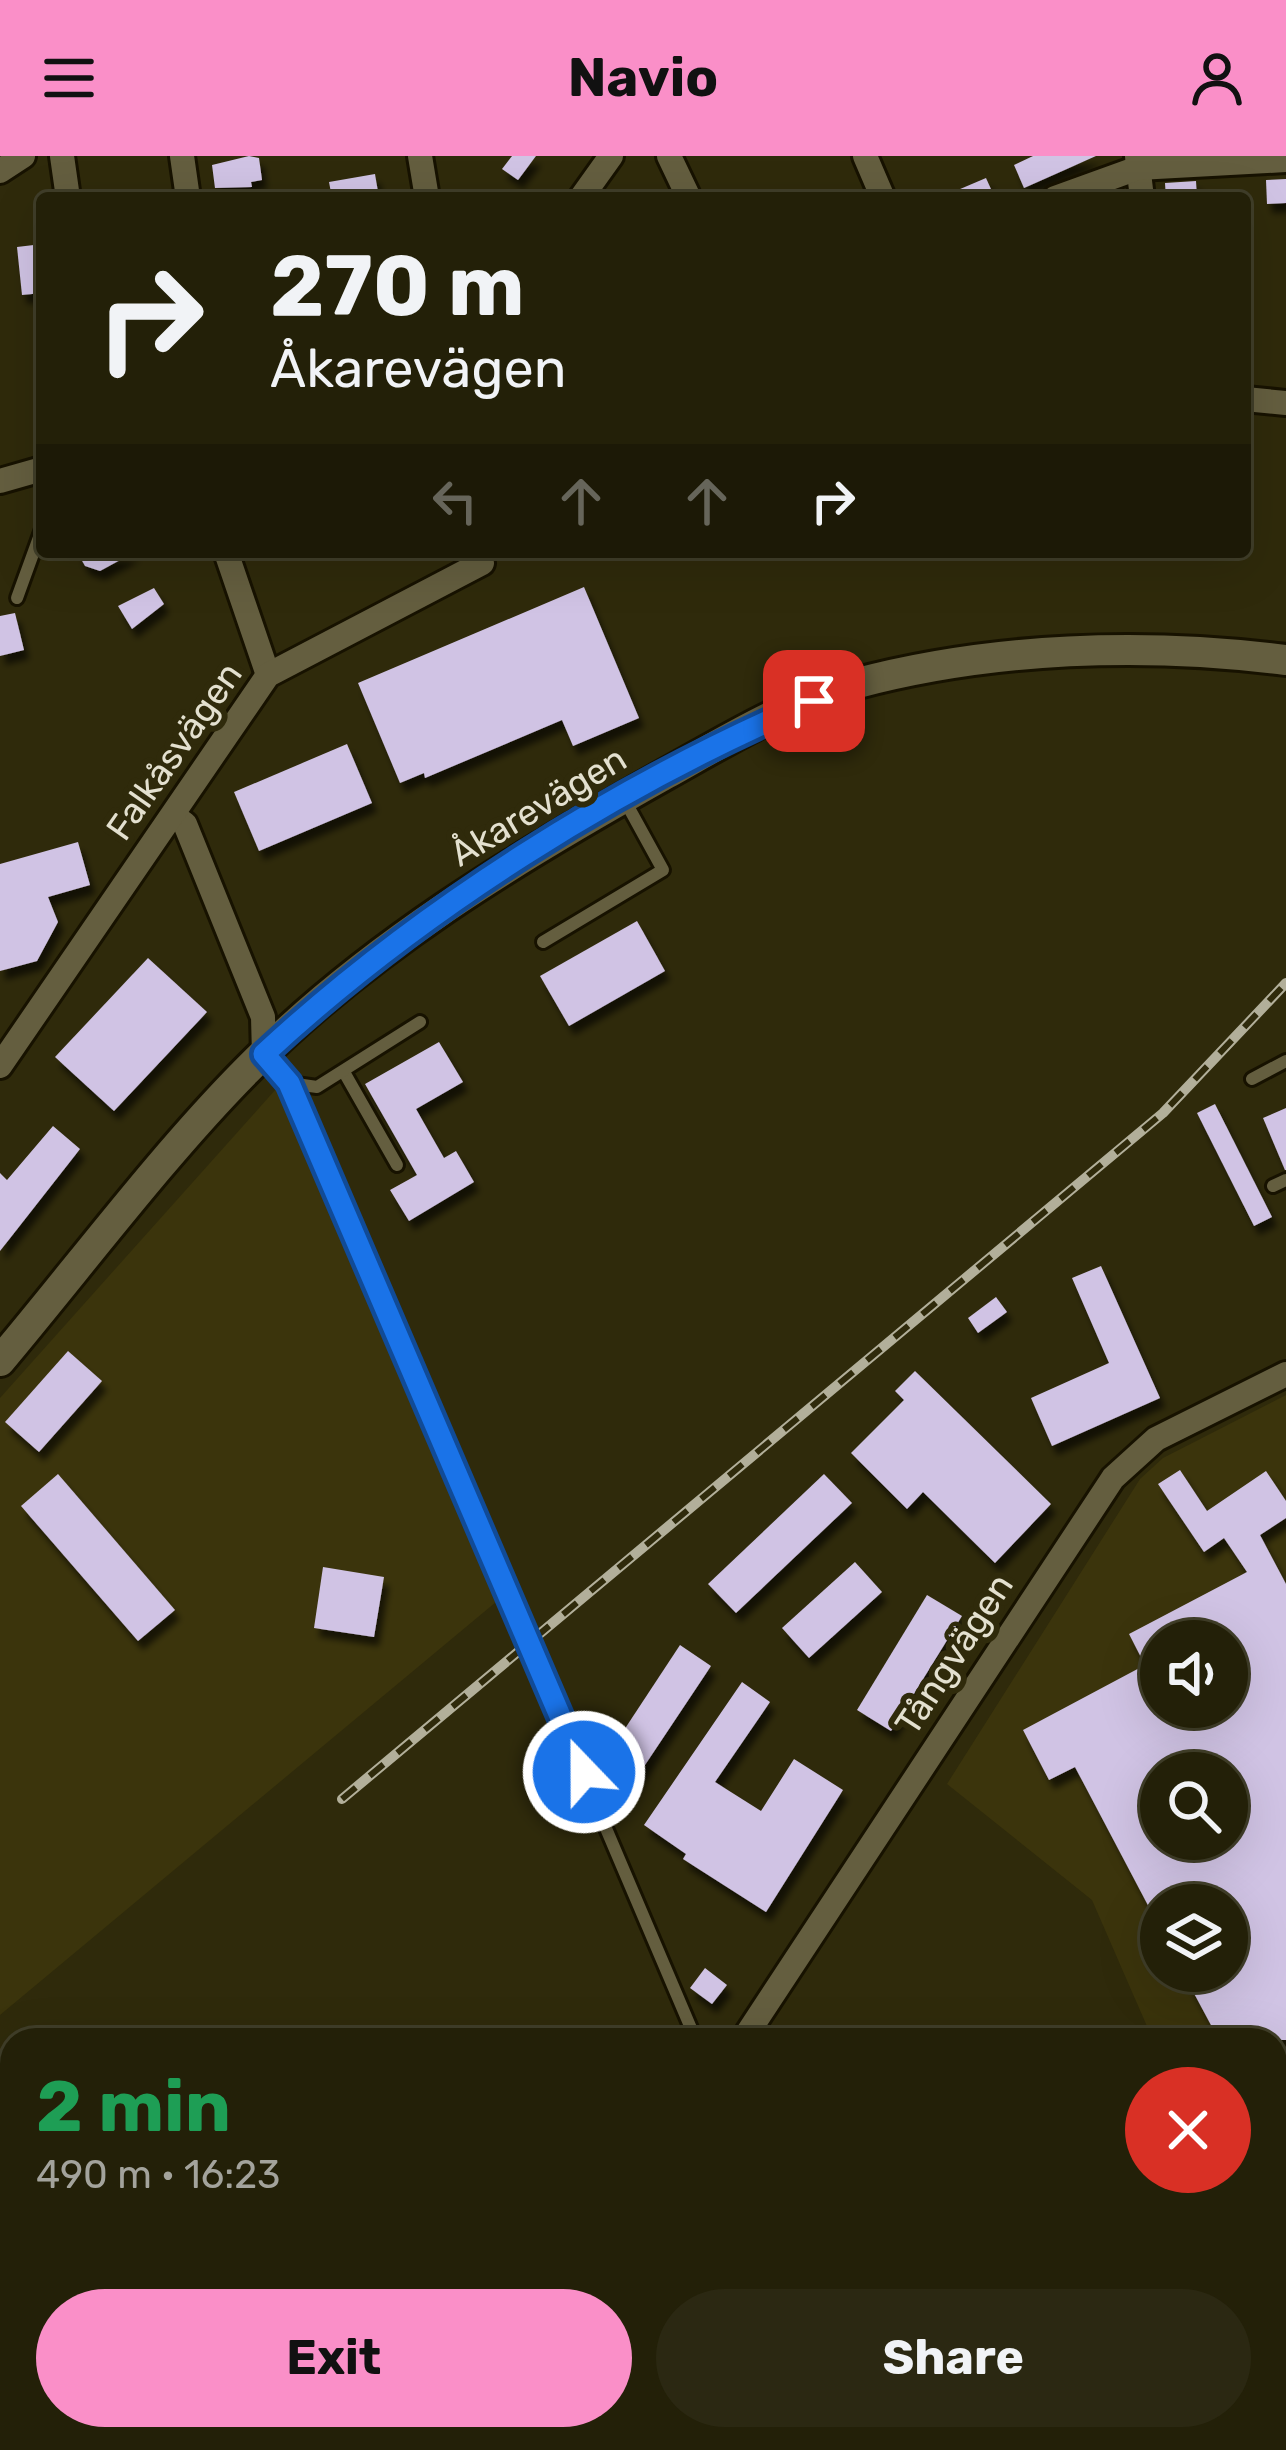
<!DOCTYPE html>
<meta charset="utf-8">
<style>
:root{--surface:#232008;--page:#2b2812;--text:#f1f3f6;--muted:#a3a39c;--line:#403e29;--accent:#fa8fc8}
body{margin:0;font-family:Rubik,sans-serif;background:var(--page);color:var(--text);height:100vh;display:flex;flex-direction:column;font-size:45px;white-space:nowrap}
*{box-sizing:border-box;margin:0}
p{font-size:39px;color:var(--muted)}
.icon{flex:none;width:66px;height:66px;fill:none;stroke:currentColor;stroke-width:2;stroke-linecap:round;stroke-linejoin:round}
.map{position:relative;flex:1;overflow:hidden}
.sheet{position:absolute;left:0px;top:1872px;width:1287px;height:423px;display:flex;flex-direction:column;background:var(--surface);border-radius:36px 36px 0 0;box-shadow:0 12px 48px #0002,0 0 0 3px var(--line)}
.sheet>*{flex:none}
.guide{position:absolute;left:36px;top:36px;width:1215px;height:366px;border-radius:12px;box-shadow:0 12px 48px #0002,0 0 0 3px var(--line);background:#232008;color:var(--text);overflow:hidden}
.controls{position:absolute;left:1140px;top:1464px;display:grid;gap:24px}
.controls a{display:grid;place-items:center;width:108px;height:108px;border-radius:50%;background:var(--surface);box-shadow:0 12px 48px #0002,0 0 0 3px var(--line);font-size:60px}
.pin{position:absolute;display:grid;place-items:center;width:102px;height:102px;color:#fff;margin:-51px;border-radius:24px;box-shadow:0 6px 18px #0006}
.me{position:absolute;width:132px;margin:-66px;rotate:338deg;stroke-linejoin:round;filter:drop-shadow(0 0 9px #0008)}
.turn{display:flex;align-items:center;gap:42px;height:252px;padding:0 36px;font-size:54px}
.turn .icon{width:156px;height:156px;stroke-width:2.5}
.turn b{display:block;font-size:84px;line-height:102px}
.lanes{display:flex;align-items:center;height:114px;padding:0 36px;background:#0003;justify-content:center;gap:60px;direction:ltr}
.lanes .off{opacity:.35}
.round{display:grid;place-items:center;flex:none;width:126px;height:126px;border-radius:63px;background:var(--page)}
.overview{display:flex;align-items:center;justify-content:space-between;height:204px;padding:0 36px}
h1{font-size:72px;font-weight:700;line-height:90px;color:#1e9e55}
.action{display:flex;gap:24px;margin-top:auto;padding:24px 36px}
.action a{flex:1;height:138px;border-radius:72px;background:var(--accent);color:#111;font-size:48px;font-weight:700;line-height:138px;text-align:center}
.action a+a{background:var(--page);color:var(--text)}
header{display:flex;justify-content:space-between;align-items:center;height:156px;padding:0 36px;background:var(--accent);color:#111;font-size:54px;font-weight:700}
.map>svg:first-child{display:block}
</style>
<header><svg class="icon" aria-label="menu" viewBox="0 0 24 24"><path d="M4 6h16M4 12h16M4 18h16"/></svg>Navio<svg class="icon" aria-label="person" viewBox="0 0 24 24"><circle cx="12" cy="8" r="4"/><path d="M4 21q1-7 8-7t8 7"/></svg></header>
<div class="map">
<svg width="1286" height="2294" viewBox="0 0 1286 2294">
<defs>
<filter id="shadow"><feDropShadow dx="5" dy="9" stdDeviation="3" flood-color="#0009"/></filter>
</defs>
<rect width="100%" height="100%" fill="#2f2a0b"/>
<g fill="#3b340c" fill-rule="evenodd">
<polygon points="276,933 496,1446 0,1859 0,1242"/>
<path d="M1286,1239V2108L1275,2093V1884H1153L1092,1744L947,1628L1140,1323L1163,1302ZM1161,1485H1227V1551H1161ZM1161,1617H1227V1683H1161ZM1161,1749H1227V1815H1161Z"/>
</g>
<polygon fill="#001f21" stroke="#445955" stroke-width="3" points="0,2181 12,2186 12,2283 75,2283 77,2294 0,2294"/>
<g fill="#d0c3e4" fill-rule="evenodd" filter="url(#shadow)">
<polygon points="249,0 259,2 262,24 251,26 252,31 215,32 212,9"/>
<polygon points="512,0 536,0 518,24 502,13"/>
<polygon points="1033,0 1096,0 1024,32 1014,9"/>
<polygon points="375,18 379,42 332,42 329,26"/>
<polygon points="986,22 995,42 939,42"/>
<polygon points="1286,23 1286,47 1267,48 1266,24"/>
<polygon points="1196,25 1197,42 1166,42 1165,27"/>
<polygon points="42,88 42,137 22,139 17,91"/>
<polygon points="77,396 135,396 100,415 85,410"/>
<polygon points="584,431 639,562 573,590 562,564 425,622 424,617 400,627 358,527"/>
<polygon points="154,432 164,448 132,473 118,450"/>
<polygon points="15,457 24,494 0,500 0,460"/>
<polygon points="347,588 372,647 259,695 234,636"/>
<polygon points="78,686 90,729 48,741 58,766 37,805 0,815 0,708"/>
<polygon points="637,765 665,815 569,870 540,820"/>
<polygon points="148,802 207,856 114,955 55,901"/>
<polygon points="439,886 463,926 416,953 444,1002 456,995 474,1026 409,1065 390,1034 417,1019 365,928"/>
<polygon points="1215,948 1272,1061 1254,1070 1197,957"/>
<polygon points="1286,952 1286,1014 1285,1014 1263,962"/>
<polygon points="53,970 80,993 0,1095 0,1017 7,1024"/>
<polygon points="1101,1110 1160,1242 1052,1290 1031,1242 1109,1207 1072,1122"/>
<polygon points="996,1141 1007,1156 978,1177 968,1162"/>
<polygon points="68,1195 102,1225 39,1296 5,1266"/>
<polygon points="915,1215 1051,1348 995,1407 923,1336 907,1353 851,1297 904,1244 895,1235"/>
<path d="M1180,1314L1207,1355L1266,1315L1286,1345V1362L1260,1379L1286,1428V1884H1219L1182,1815H1227V1749H1161V1774L1075,1611L1049,1624L1023,1574L1145,1509L1129,1478L1247,1416L1224,1382L1204,1396L1158,1328ZM1161,1485H1227V1551H1161ZM1161,1617H1227V1683H1161Z"/>
<polygon points="58,1318 175,1454 138,1485 21,1350"/>
<polygon points="824,1318 852,1347 736,1457 708,1428"/>
<polygon points="855,1406 882,1436 809,1502 782,1472"/>
<polygon points="323,1411 384,1421 374,1481 314,1472"/>
<polygon points="927,1439 962,1460 891,1575 857,1554"/>
<polygon points="680,1489 711,1510 629,1633 599,1612"/>
<polygon points="742,1526 770,1546 715,1626 761,1655 794,1603 843,1634 766,1756 683,1703 686,1698 644,1669"/>
<polygon points="705,1812 727,1829 712,1848 690,1832"/>
</g>
<g fill="none" stroke-linecap="round" stroke-linejoin="round">
<g stroke="#171200" stroke-width="18">
<g id="service">
<polyline points="17,442 42,373"/>
<polyline points="543,786 663,714 624,643"/>
<polyline points="264,899 289,927 696,1884"/>
<polyline points="344,916 397,1009"/>
<polyline points="1252,923 1286,905"/>
<polyline points="289,927 317,931 420,866"/>
<polyline points="1273,1030 1286,1024"/>
</g>
</g>
<g stroke="#171200" stroke-width="30">
<g id="minor">
<polyline points="62,0 68,42"/>
<polyline points="182,0 188,42"/>
<polyline points="420,0 427,42"/>
<polyline points="669,0 689,42"/>
<polyline points="865,0 883,42"/>
<polyline points="1137,0 1142,42"/>
<polyline points="0,15 23,0"/>
<polyline points="581,42 611,0"/>
<polyline points="1055,42 1138,12 1286,4"/>
<polyline points="1245,243 1286,247"/>
<polyline points="0,325 42,313"/>
<polyline points="226,396 268,519"/>
<polyline points="173,659 185,668 263,861 264,899"/>
<polyline points="0,910 268,519 482,407"/>
<polyline points="743,1884 1113,1322 1156,1283 1286,1218"/>
<polyline points="869,2283 874,2294"/>
</g>
</g>
<g stroke="#171200" stroke-width="36">
<path id="tertiary" d="M0,1205C79,1111 161,1001 246,915C366,792 518,701 666,618C725,585 789,546 854,528C992,491 1145,486 1286,504"/>
</g>
<use href="#service" stroke="#645e3f" stroke-width="12"/>
<use href="#minor" stroke="#645e3f" stroke-width="24"/>
<use href="#tertiary" stroke="#645e3f" stroke-width="30"/>
<g stroke="#b2af9a" stroke-width="10">
<polyline id="rail" points="342,1643 1163,957 1286,827"/>
</g>
<use href="#rail" stroke="#2f2a0b" stroke-width="6" stroke-dasharray="18" stroke-linecap="butt"/>
</g>
<g fill="none" stroke-linecap="round" stroke-linejoin="round">
<g stroke="#114b97" stroke-width="30">
<path id="route" d="M584,1616L289,927L264,898C419,754 619,628 814,545"/>
</g>
<use href="#route" stroke="#1a73e8" stroke-width="21"/>
</g>
<g text-anchor="middle" dominant-baseline="central" stroke-width="12" stroke-linejoin="round" paint-order="stroke">
<g font-size="36" fill="#e3e0cf" stroke="#2f2a0b">
<text transform="translate(174 595) rotate(-55)">Falkåsvägen</text>
<text transform="translate(538 650) rotate(-31)">Åkarevägen</text>
<text transform="translate(954 1498) rotate(-57)">Tångvägen</text>
</g>
</g>
</svg>
<div class="controls">
<a><svg class="icon" aria-label="sound" viewBox="0 0 24 24"><path d="M4 9h4l5-4v14l-5-4H4zM17 9q2 3 0 6"/></svg></a>
<a><svg class="icon" aria-label="search" viewBox="0 0 24 24"><circle cx="10" cy="10" r="6"/><path d="M15 15l6 6"/></svg></a>
<a><svg class="icon" aria-label="layers" viewBox="0 0 24 24"><path d="M12 4l9 5-9 5-9-5zM3 14l9 5 9-5"/></svg></a>
</div>
<div class="pin" style="left:814px;top:545px;background:#d93025"><svg class="icon" aria-label="arrive" viewBox="0 0 24 24"><path d="M6 21V4h12l-3 4 3 4H6"/></svg></div>
<svg class="me" style="left:584px;top:1616px" viewBox="-20 -20 40 40"><circle r="17" fill="#1a73e8" stroke="#fff" stroke-width="3"/><path d="M0-11L8 9 0 5-8 9z" fill="#fff"/></svg>
<div class="guide">
<div class="turn"><svg class="icon" aria-label="right" viewBox="0 0 24 24"><path d="M7 20v-9h11M14 6l5 5-5 5"/></svg><div><b>270 m</b>Åkarevägen</div></div>
<div class="lanes"><svg class="icon off" aria-label="left" viewBox="0 0 24 24"><path d="M17 20v-9H6M10 6l-5 5 5 5"/></svg><svg class="icon off" aria-label="ahead" viewBox="0 0 24 24"><path d="M12 20V5M6 11l6-6 6 6"/></svg><svg class="icon off" aria-label="ahead" viewBox="0 0 24 24"><path d="M12 20V5M6 11l6-6 6 6"/></svg><svg class="icon" aria-label="right" viewBox="0 0 24 24"><path d="M7 20v-9h11M14 6l5 5-5 5"/></svg></div>
</div>
<section class="sheet">
<div class="overview"><div><h1>2 min</h1><p>490 m · 16:23</p></div><a class="round" style="background:#d93025;color:#fff"><svg class="icon" aria-label="close" viewBox="0 0 24 24"><path d="M6 6l12 12M18 6L6 18"/></svg></a></div>
<div class="action"><a>Exit</a><a>Share</a></div>
</section>
</div>
